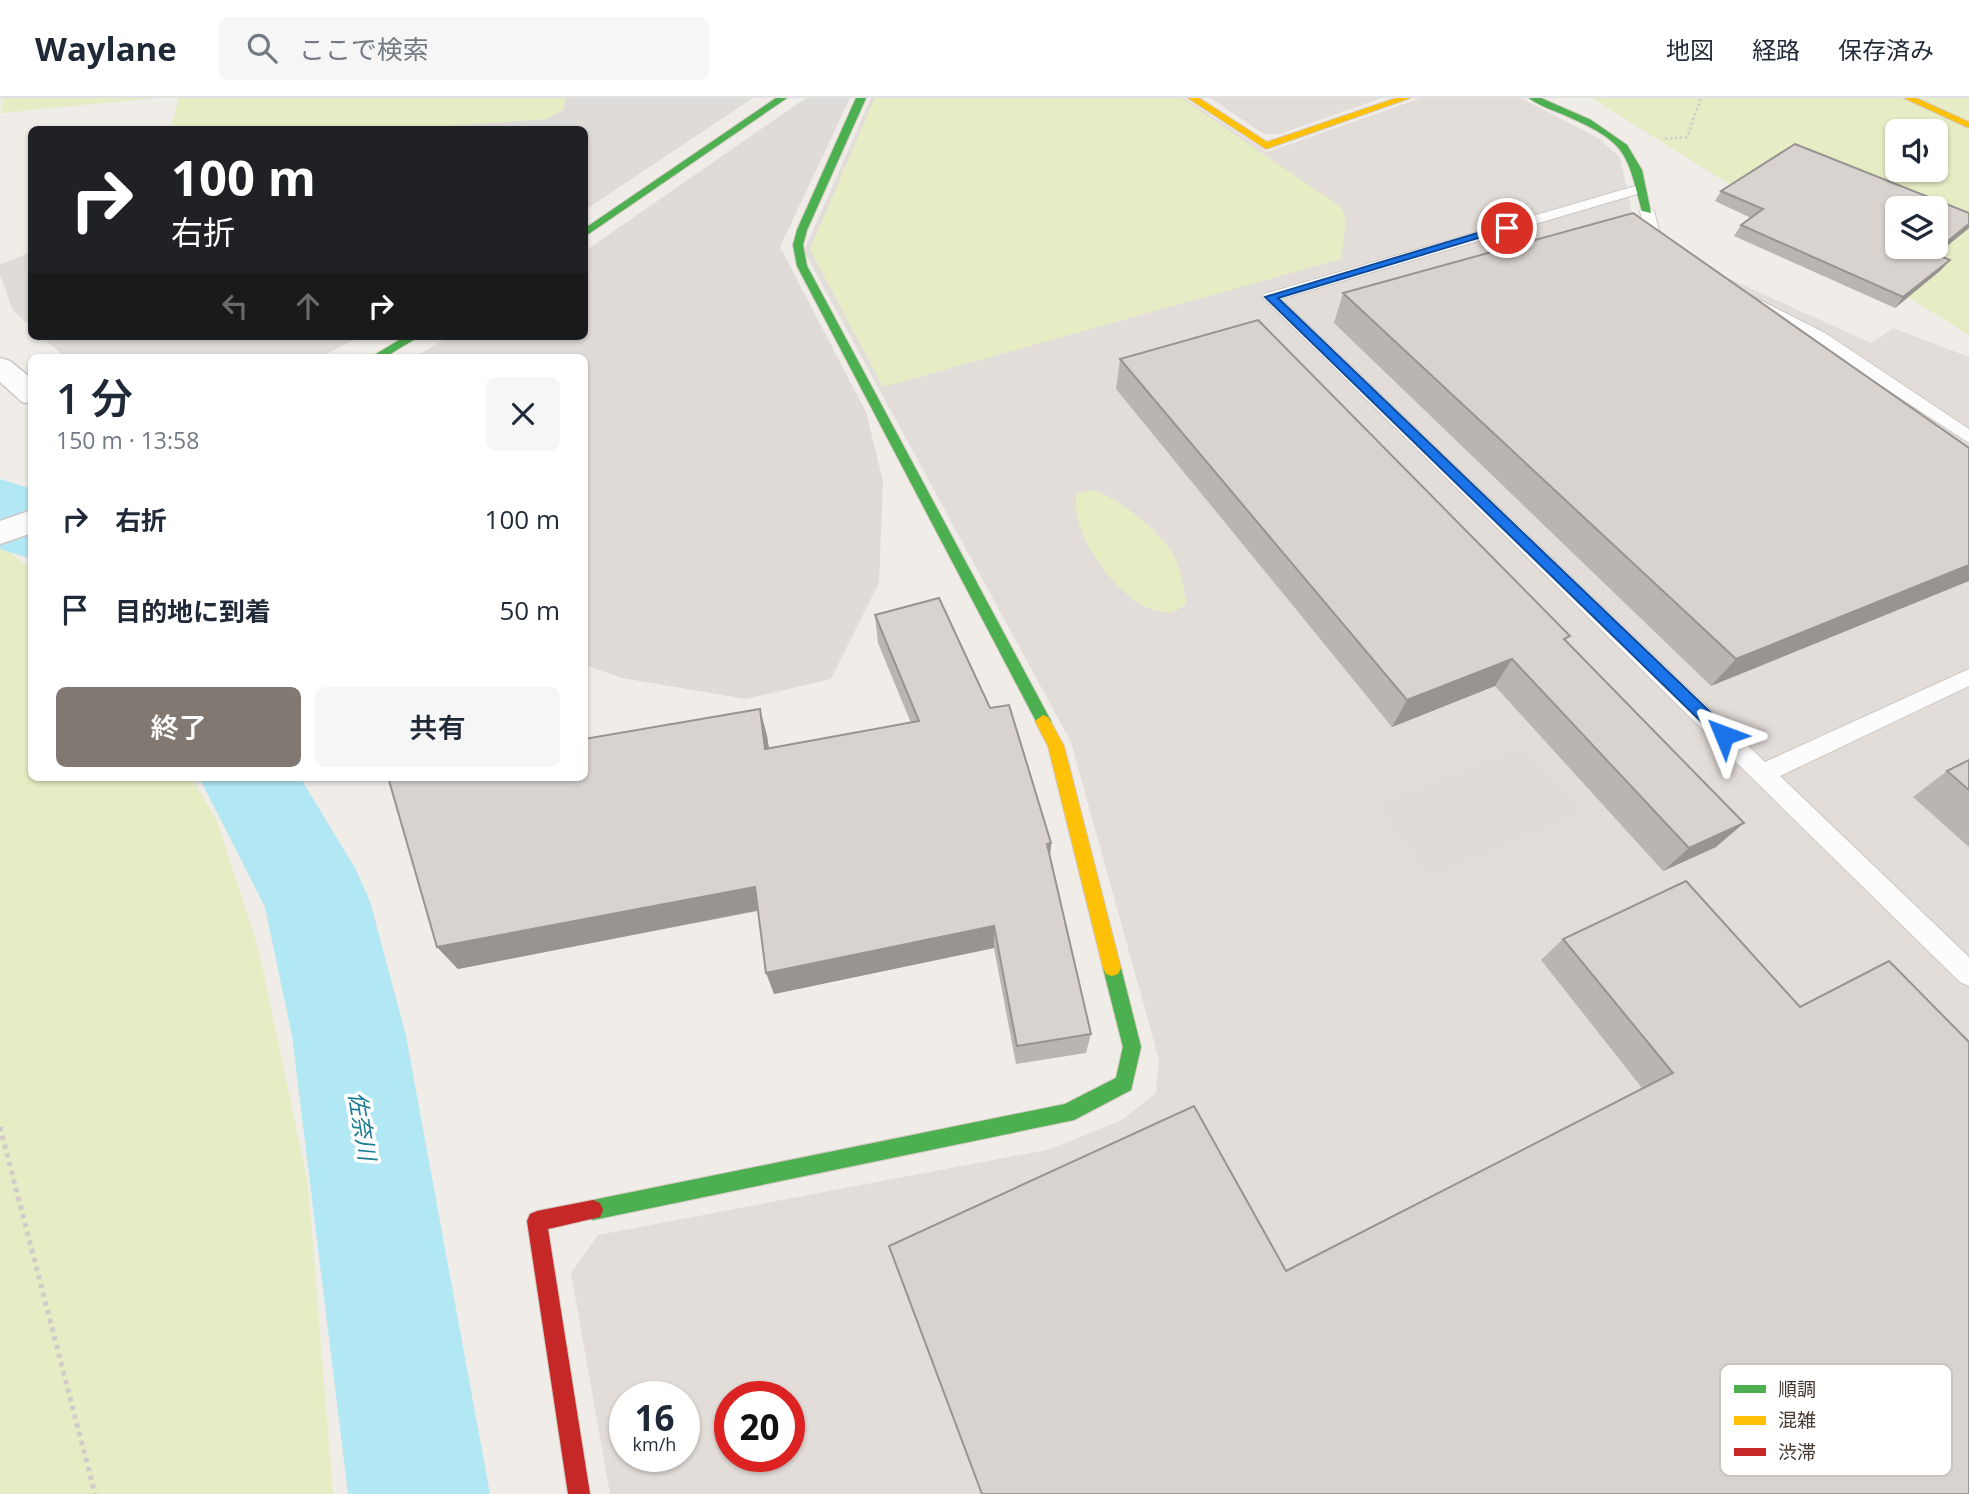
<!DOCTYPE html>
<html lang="ja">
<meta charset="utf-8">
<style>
:root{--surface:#fff;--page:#f6f6f7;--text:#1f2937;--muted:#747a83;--line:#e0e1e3;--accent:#827872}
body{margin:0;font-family:"Open Sans","Noto Sans JP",sans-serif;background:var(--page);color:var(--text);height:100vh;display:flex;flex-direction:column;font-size:26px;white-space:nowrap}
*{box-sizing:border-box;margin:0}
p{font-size:23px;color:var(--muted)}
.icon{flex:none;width:38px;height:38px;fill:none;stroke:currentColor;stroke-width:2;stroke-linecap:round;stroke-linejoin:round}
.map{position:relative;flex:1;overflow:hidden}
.drawer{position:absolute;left:28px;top:256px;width:560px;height:427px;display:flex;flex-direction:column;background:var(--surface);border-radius:10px;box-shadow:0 2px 5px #0004}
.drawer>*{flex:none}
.hud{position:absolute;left:28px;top:28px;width:560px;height:214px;border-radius:10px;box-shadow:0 2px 5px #0004;background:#202124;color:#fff;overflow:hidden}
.buttons{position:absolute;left:1885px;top:21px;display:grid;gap:14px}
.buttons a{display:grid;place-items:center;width:63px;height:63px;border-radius:10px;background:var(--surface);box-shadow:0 2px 5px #0004;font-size:35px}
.speed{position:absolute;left:609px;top:1283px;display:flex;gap:14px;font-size:35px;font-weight:700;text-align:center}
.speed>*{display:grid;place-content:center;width:91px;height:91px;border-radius:50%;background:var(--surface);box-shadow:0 2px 5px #0004;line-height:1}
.speed small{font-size:18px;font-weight:400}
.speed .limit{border:10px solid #d22;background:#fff;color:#111}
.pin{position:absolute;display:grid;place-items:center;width:60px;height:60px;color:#fff;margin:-30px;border:4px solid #fff;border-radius:50%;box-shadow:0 2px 7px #0007}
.me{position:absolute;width:77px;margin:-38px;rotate:314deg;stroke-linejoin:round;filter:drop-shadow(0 0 5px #0008)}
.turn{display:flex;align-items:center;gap:24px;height:147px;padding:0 28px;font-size:32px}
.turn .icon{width:91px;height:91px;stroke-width:2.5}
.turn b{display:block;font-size:49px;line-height:60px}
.lanes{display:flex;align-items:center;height:66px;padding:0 28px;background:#0003;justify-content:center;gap:35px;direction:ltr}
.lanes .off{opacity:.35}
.round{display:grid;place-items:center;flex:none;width:74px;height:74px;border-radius:10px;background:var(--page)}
.summary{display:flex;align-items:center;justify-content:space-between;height:119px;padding:0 28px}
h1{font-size:42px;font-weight:600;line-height:52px}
.button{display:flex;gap:14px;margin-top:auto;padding:14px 28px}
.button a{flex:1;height:80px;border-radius:10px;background:var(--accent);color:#fff;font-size:28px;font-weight:600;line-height:80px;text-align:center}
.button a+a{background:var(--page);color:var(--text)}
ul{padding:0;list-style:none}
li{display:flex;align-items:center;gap:21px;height:91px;padding:0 28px}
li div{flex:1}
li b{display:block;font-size:26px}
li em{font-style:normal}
header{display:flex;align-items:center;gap:42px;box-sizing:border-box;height:98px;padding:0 35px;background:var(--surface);border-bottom:2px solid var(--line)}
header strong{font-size:33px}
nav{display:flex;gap:38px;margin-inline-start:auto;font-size:24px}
.search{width:490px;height:63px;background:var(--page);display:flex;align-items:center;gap:18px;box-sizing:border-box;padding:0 24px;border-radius:10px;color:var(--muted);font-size:26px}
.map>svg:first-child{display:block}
</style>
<header>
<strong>Waylane</strong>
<div class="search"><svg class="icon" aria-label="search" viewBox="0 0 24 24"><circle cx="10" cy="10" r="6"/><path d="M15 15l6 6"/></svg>ここで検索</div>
<nav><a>地図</a><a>経路</a><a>保存済み</a></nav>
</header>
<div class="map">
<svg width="1969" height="1396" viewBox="0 0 1969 1396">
<rect width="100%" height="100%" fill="#f0ece8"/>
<g fill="#e3ddd9" fill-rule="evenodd">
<path d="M871,0H1184L1267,54L1421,0H1521L1598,40L1620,59L1632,115L1690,163L1871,245L1893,230L1969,259V1396H610L571,1175L598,1137L1051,1051L1122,1022L1156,995L1159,962L1071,644L804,153ZM625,1298H684V1358H625ZM730,1298H789V1358H730Z"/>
<polygon points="1210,0 1382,0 1280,36 1264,36"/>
</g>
<g fill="#e6edc4" fill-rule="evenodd">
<polygon points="4,0 157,0 0,15"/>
<polygon points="179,0 566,0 563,12 546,22 407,32 170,32"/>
<polygon points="875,0 1181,0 1341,109 1346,121 1341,161 883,289 810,151"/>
<path d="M1592,0H1969V238L1959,231ZM1897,33H1936V72H1897ZM1897,110H1936V149H1897Z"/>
<path d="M1092,392C1122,402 1167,437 1178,467C1182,479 1184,493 1186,505C1152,545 1066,446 1077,396Z"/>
<polygon points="4,449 31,472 32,679 191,679 217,723 259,853 308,1086 333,1396 0,1396 0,450"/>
</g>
<g fill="#dfdbd8">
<polygon points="566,0 753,0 585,112 584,32 407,31 547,21 563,12"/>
<polygon points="806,0 850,0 780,149 866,314 883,383 879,485 831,581 746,601 622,580 585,567 584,259 415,259 450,238 584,238 585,153"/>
<polygon points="31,154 31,229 13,212 0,177 0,167"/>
<polygon points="41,238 362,238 320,259 65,259"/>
<polygon points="1522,648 1581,714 1431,779 1376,707"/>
</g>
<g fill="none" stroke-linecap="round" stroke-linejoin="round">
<g fill="#b2e8f4" fill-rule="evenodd">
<polygon points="0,381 32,391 32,461 0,451"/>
<polygon points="199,679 300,679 355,770 370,803 406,938 490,1396 348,1396 292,938 265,809"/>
</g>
<g stroke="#ccc8c4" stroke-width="2">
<g id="lane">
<polygon points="1639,87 1644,88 1644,94 1281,201 1765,664 1969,571 1969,588 1780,678 1969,859 1969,888 1960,884 1262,199 1264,196"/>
<polygon points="1647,109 1654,113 1661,140 1674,153 1671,156 1661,156 1646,141 1640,113"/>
<polygon points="1750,197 1825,235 1969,331 1969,345 1813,243 1744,205 1744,199"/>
</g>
</g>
<g stroke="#ccc8c4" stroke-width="3">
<g id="street">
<polygon points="0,260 10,263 32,281 32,306 22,304 0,284"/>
<polygon points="32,412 32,435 0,446 0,423"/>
</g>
</g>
<g stroke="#d1c8bf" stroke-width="2">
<g id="fast">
<polygon points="776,0 787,0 584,139 584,131"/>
<polygon points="856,0 866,0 807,132 803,147 807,168 1051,623 1043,629 1038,627 797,168 793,147 797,132"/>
<path d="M1529,0H1541L1591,22L1627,47L1642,72L1651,115L1642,113C1627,55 1627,45 1569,19C1556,13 1541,9 1529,0Z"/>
<polygon points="406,238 420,238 385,259 371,259"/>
<polygon points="1112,862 1118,864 1121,870 1141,949 1131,992 1074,1022 593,1122 586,1119 583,1112 586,1105 593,1102 1065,1006 1116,980 1123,949 1103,870 1106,864"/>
</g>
</g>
<g stroke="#d1c8bf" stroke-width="2">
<g id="slow">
<polygon points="1188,0 1199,0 1267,44 1396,0 1410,0 1266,51"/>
<polygon points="1904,0 1916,0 1969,24 1969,30"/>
<polygon points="1043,617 1048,619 1064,648 1121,870 1118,876 1112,878 1106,876 1103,870 1048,648 1035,623"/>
</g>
</g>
<g stroke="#d1c8bf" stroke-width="2">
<polygon id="jam" points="593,1102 600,1105 603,1112 600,1119 548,1131 590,1396 568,1396 527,1123 530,1116 537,1113"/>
</g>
<polyline stroke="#d1cbc9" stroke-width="2.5" stroke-dasharray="2.5 2.5" stroke-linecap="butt" points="1665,41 1687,39 1701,0"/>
<polyline stroke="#d1cbc9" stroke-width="5" stroke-dasharray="4.5 4.5" stroke-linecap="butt" points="0,1029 95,1396"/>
<use href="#lane" fill="#fdfcfc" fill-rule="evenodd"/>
<use href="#street" fill="#fdfcfc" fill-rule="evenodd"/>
<use href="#fast" fill="#4caf50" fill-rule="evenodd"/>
<use href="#slow" fill="#ffc107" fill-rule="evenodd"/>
<use href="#jam" fill="#c62828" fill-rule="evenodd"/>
</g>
<g fill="#bab5b2">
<polygon points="1721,93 1969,115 1969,130 1937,156 1950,162 1941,172 1895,210 1734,138 1741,127 1751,120 1715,103"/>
<polygon points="1343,195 1969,350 1711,588 1334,225"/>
<polygon points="1120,261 1567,543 1716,749 1663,773 1495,588 1392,629 1116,291"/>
<polygon points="875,517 1051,745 1050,758 1091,936 1086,955 1016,966 994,850 774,896 758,813 458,871 437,849 760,611 767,638 769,650 911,625 878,545"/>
<polygon points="1969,662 1969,749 1913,699 1947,673"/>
<polygon points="1686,783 1800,909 1889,863 1969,944 1969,1396 982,1396 889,1148 1194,1008 1286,1173 1642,990 1541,862 1563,841"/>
</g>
<g fill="#979491">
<polygon points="1969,126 1969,130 1925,166 1933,155"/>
<polygon points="1950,162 1941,172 1895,210 1903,199"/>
<polygon points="1969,467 1969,483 1711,588 1736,561"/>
<polygon points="1512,561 1495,588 1392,629 1407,602"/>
<polygon points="760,611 767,638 773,677 765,651"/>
<polygon points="1744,725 1716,749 1663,773 1689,750"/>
<polygon points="1051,745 1049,769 1047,746"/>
<polygon points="755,789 764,811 458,871 437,849"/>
<polygon points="994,828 994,850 774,896 766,875"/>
</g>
<g fill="#d8d3cf" stroke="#979491" stroke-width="2" fill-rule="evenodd">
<path d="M1795,46L1969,115V126L1933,155L1950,162L1903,199L1741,127L1763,111L1721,93ZM1897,110H1936V149H1897Z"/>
<polygon points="1633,115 1969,350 1969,467 1736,561 1343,195"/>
<polygon points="1258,222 1570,538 1564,541 1744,725 1689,750 1512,561 1407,602 1120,261"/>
<polygon points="939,500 990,610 1009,607 1051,745 1047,746 1091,936 1017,948 994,828 766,875 755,789 437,849 388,679 584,679 584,641 760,611 765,651 919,623 875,517"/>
<polygon points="1969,662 1969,692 1947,673"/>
<polygon points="1686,783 1800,909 1889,863 1969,944 1969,1396 982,1396 889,1148 1194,1008 1286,1173 1673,975 1563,841"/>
</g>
<polygon fill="#1a73e8" stroke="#114b97" stroke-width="2" points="1504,127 1512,130 1278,200 1730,633 1730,641 1719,641 1265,199"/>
<g text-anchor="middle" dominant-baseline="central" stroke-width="7" stroke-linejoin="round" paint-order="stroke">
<g font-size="23" font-style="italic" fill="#1c7c94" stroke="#fff">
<text transform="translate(363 1028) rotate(81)">佐奈川</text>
</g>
</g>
<rect x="1720" y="1266" width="232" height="112" rx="10" fill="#fff" stroke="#c8c4c2" stroke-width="2"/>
<rect x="1734" y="1287" width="32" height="8" fill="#4caf50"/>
<rect x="1734" y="1318" width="32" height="9" fill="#ffc107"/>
<rect x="1734" y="1350" width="32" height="8" fill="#c62828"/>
<g font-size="19" fill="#473a33">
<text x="1778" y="1298">順調</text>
<text x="1778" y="1329">混雑</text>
<text x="1778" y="1361">渋滞</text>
</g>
</svg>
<div class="buttons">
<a><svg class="icon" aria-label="sound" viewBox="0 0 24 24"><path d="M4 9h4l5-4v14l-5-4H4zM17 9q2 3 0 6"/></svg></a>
<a><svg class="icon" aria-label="layers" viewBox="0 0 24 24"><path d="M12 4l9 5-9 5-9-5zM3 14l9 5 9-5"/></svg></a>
</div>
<div class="speed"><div>16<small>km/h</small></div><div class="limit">20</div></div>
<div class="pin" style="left:1507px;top:130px;background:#d93025"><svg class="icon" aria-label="arrive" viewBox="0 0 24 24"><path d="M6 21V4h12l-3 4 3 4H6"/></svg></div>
<svg class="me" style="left:1724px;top:637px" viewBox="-20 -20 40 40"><path d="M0-17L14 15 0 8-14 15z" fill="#1a73e8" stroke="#fff" stroke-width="4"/></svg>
<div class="hud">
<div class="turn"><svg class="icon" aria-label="right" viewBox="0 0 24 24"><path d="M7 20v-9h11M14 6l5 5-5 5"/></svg><div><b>100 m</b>右折</div></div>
<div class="lanes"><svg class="icon off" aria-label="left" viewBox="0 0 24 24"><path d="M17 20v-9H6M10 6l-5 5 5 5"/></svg><svg class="icon off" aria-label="ahead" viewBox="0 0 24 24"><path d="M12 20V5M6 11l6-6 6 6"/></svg><svg class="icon" aria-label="right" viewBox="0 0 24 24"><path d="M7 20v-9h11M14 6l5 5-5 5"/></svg></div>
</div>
<section class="drawer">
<div class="summary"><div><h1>1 分</h1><p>150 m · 13:58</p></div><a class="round"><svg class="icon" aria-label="close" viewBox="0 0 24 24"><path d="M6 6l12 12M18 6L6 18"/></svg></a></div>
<ul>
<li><svg class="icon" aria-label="right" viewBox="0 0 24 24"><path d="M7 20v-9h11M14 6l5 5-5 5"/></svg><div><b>右折</b></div><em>100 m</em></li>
<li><svg class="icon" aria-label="arrive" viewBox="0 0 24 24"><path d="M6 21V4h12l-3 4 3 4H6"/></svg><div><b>目的地に到着</b></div><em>50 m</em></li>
</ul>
<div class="button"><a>終了</a><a>共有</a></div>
</section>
</div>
